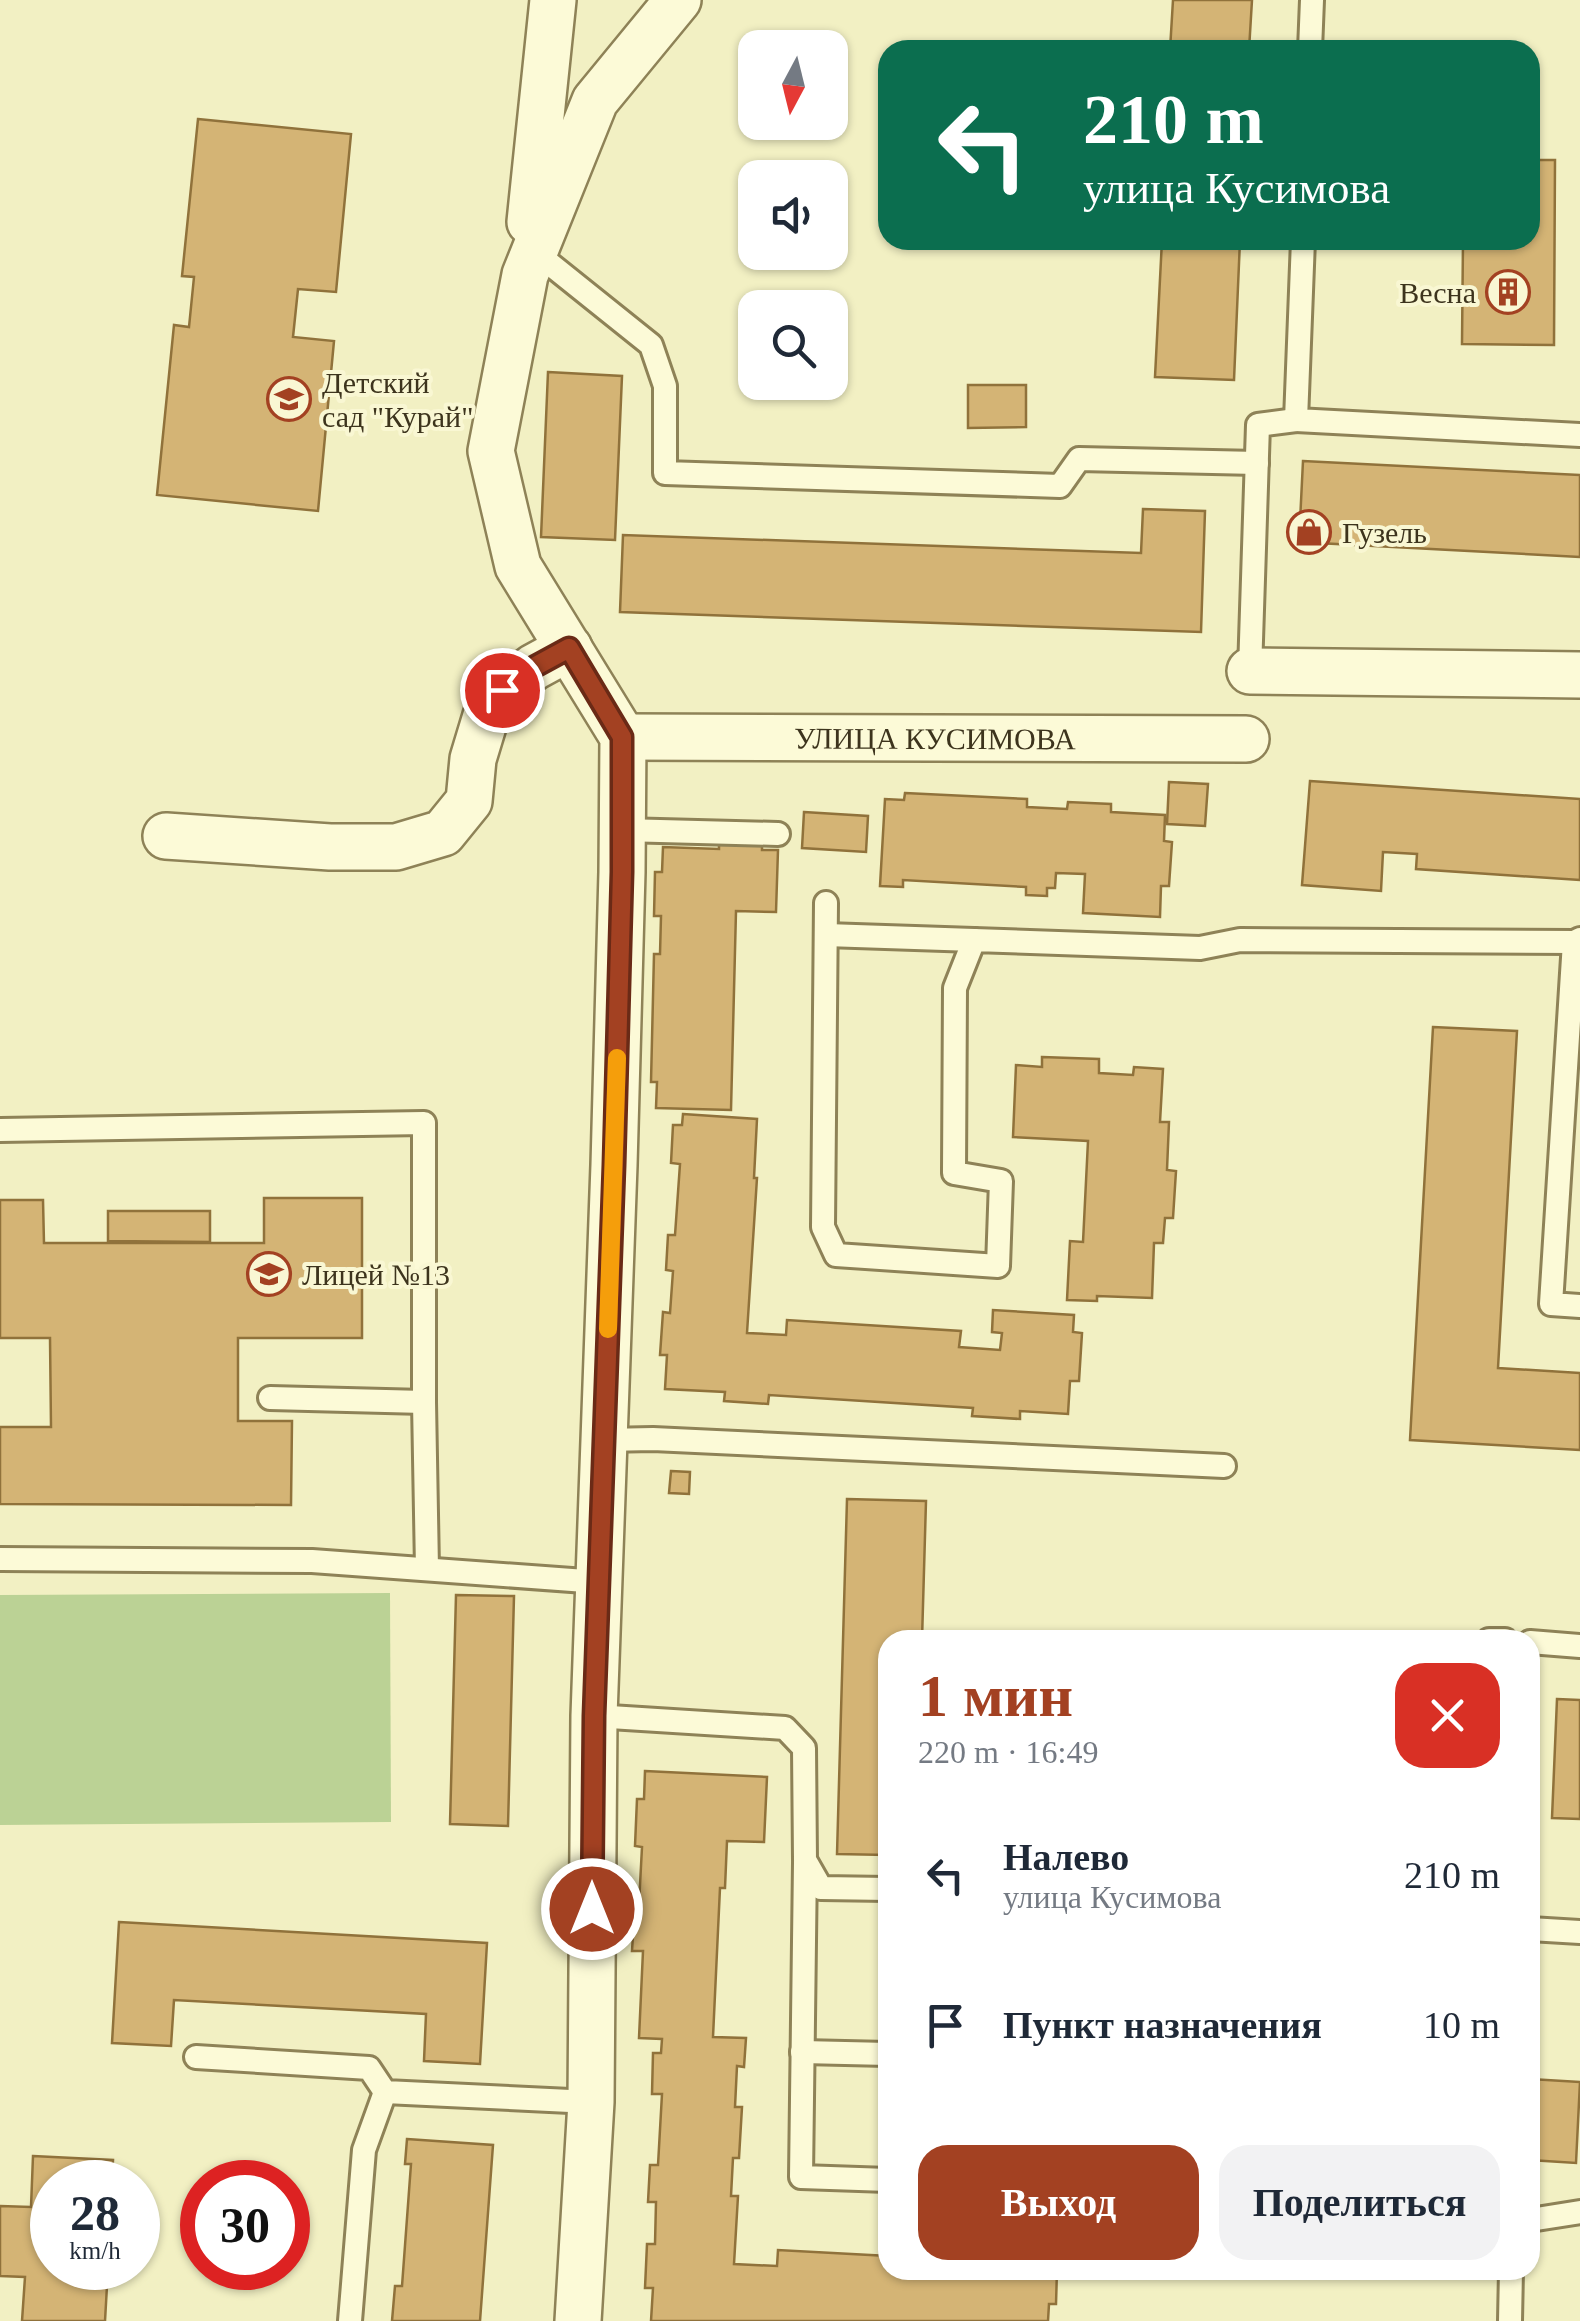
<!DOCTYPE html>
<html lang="ru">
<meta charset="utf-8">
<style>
:root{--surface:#fff;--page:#f2f2f3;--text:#1f2937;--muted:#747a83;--accent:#a34122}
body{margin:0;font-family:"Times New Roman",serif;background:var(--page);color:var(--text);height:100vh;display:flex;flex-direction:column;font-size:38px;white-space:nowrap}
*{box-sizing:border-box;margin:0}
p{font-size:32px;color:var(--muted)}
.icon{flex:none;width:55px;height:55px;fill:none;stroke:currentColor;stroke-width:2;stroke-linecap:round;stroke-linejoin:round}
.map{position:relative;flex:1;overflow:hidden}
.sheet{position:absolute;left:878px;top:1630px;width:662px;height:650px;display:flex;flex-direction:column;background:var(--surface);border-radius:30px;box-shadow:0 2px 8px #0004}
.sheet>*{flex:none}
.banner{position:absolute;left:878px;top:40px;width:662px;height:210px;border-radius:30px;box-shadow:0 2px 8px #0004;background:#0b6e4f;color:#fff;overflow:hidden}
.needle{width:65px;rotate:187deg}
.buttons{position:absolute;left:738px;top:30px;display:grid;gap:20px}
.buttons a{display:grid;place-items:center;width:110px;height:110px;border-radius:20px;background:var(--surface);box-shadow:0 2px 8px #0004;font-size:50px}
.speed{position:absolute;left:30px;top:2160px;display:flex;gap:20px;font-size:50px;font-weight:700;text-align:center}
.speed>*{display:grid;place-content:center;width:130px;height:130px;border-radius:50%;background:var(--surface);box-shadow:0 2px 8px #0004;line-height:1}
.speed small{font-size:25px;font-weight:400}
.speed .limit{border:15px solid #d22;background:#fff;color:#111}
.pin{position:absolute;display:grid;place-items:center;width:85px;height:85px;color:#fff;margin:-42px;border:5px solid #fff;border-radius:50%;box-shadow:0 2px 10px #0007}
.me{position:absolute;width:110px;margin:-55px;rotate:0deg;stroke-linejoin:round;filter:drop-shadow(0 0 8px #0008)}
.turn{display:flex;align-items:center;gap:35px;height:210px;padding:0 40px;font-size:45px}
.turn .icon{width:130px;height:130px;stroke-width:2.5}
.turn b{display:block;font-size:70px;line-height:85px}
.round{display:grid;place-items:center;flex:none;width:105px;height:105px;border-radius:30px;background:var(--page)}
.head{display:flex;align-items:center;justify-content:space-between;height:170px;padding:0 40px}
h1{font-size:60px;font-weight:700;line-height:75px;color:var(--accent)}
.action{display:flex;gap:20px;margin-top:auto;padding:20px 40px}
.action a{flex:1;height:115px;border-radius:30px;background:var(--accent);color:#fff;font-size:40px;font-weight:700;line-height:115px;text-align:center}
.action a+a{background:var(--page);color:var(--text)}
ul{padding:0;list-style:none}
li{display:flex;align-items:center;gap:30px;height:150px;padding:0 40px}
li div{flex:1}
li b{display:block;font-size:38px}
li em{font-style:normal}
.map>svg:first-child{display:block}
</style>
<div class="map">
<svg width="1580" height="2321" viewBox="0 0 1580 2321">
<rect width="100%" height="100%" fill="#f2f0c3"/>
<polygon fill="#bbd295" points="390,1593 391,1822 0,1825 0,1595"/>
<g fill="#d4b475" stroke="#90723b" stroke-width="2.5">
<polygon points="1173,0 1252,0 1249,50 1170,50"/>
<polygon points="198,119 351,134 336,292 298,289 293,337 334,341 318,511 157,495 174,325 189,327 194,277 182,276"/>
<polygon points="1530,160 1555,160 1554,345 1462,344 1463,240 1530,240"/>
<polygon points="1162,240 1240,240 1234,380 1155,377"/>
<polygon points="548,372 622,376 615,540 541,537"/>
<polygon points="968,385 1026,385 1026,427 968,428"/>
<polygon points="1303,461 1580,475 1580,557 1299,542"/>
<polygon points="1143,509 1205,511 1201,632 620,612 623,535 1141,553"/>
<polygon points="1310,781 1580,799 1580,880 1416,869 1417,854 1383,852 1381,891 1302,885"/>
<polygon points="1169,782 1208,784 1205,826 1167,824"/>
<polygon points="905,793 1027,799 1027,807 1067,809 1068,802 1111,804 1111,812 1165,815 1164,841 1172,842 1169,886 1161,886 1160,917 1083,913 1085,874 1056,873 1055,888 1047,888 1047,896 1026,895 1026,887 903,880 903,887 880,886 885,799 904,800"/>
<polygon points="804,812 868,816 866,852 802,848"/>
<polygon points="719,842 762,843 762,850 778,850 776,912 736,911 731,1110 656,1108 657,1082 651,1082 654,954 660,954 661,916 654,916 655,872 662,872 663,847 719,849"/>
<polygon points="1433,1027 1517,1031 1498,1368 1580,1373 1580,1450 1410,1440"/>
<polygon points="1042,1057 1099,1059 1099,1073 1133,1075 1134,1067 1163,1069 1160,1122 1169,1122 1167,1170 1176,1171 1173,1218 1165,1218 1163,1243 1154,1243 1152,1298 1097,1296 1097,1301 1067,1300 1070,1241 1083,1242 1088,1141 1013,1137 1016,1065 1042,1067"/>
<polygon points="683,1114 757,1119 754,1178 757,1178 747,1333 786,1335 787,1320 961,1331 959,1347 1000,1350 1002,1333 992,1332 993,1310 1074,1315 1073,1332 1082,1333 1079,1381 1070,1381 1068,1414 1020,1411 1020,1419 972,1416 973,1408 769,1395 768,1404 724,1401 725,1392 665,1389 667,1355 660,1355 663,1312 670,1313 673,1271 666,1270 668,1235 675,1235 680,1164 671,1163 673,1125 682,1125"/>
<polygon points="264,1198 362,1198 362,1338 238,1338 238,1421 292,1421 291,1505 0,1504 0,1427 51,1427 50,1338 0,1338 0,1200 43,1200 44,1243 264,1243"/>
<polygon points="108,1211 210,1211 210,1242 108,1241"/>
<polygon points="671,1471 690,1472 689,1494 669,1493"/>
<polygon points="847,1499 926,1501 922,1640 888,1640 888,1855 837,1854"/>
<polygon points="456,1595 514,1596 508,1826 450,1824"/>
<polygon points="1557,1699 1580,1700 1580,1819 1552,1818"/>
<polygon points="645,1771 767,1777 764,1842 727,1841 725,1888 720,1888 713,2037 746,2038 744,2067 737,2066 735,2107 742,2107 739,2158 733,2158 731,2196 738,2196 734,2264 777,2266 778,2250 888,2256 888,2270 937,2270 937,2273 977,2274 977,2270 1057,2270 1056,2304 1049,2304 1048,2321 651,2321 653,2288 645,2288 647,2244 655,2244 656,2202 648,2202 650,2165 658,2165 662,2094 652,2094 653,2053 661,2053 662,2039 639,2038 643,1951 632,1951 635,1904 639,1904 642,1847 635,1846 637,1799 644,1799"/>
<polygon points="119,1922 487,1943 480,2064 424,2061 426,2014 174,2000 171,2046 112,2043"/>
<polygon points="1530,2079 1580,2082 1576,2163 1530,2160"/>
<polygon points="407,2139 493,2145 480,2321 392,2321 395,2286 402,2286 411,2164 405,2164"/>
<polygon points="33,2156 113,2160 112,2182 52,2182 52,2268 108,2268 105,2321 22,2321 25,2277 0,2276 0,2206 31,2207"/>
</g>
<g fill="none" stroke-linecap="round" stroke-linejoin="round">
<g stroke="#8e8257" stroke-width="28">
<g id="service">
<polyline points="1310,50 1312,0"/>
<polyline points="1303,240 1296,420 1580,435"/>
<polyline points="535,252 651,345 665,386 665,473 1060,486 1079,459 1257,463"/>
<polyline points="1250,671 1258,425 1296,420"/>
<polyline points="622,830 778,834"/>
<polyline points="826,903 823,1227 836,1255 998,1266 1001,1181 954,1173 955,988 974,940 1200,948 1240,940 1574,942"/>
<polyline points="826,935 974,940"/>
<polyline points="1580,939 1574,942 1551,1304 1580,1306"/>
<polyline points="0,1130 424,1123 424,1402 270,1398"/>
<polyline points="424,1402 427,1569"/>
<polyline points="604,1440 653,1439 1224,1466"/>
<polyline points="0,1559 312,1561 599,1582"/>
<polyline points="1489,1640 1505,1640"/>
<polyline points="1530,1642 1580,1646"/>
<polyline points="594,1716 785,1728 804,1748 805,1860 821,1888 888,1889"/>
<polyline points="805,1863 801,2177 888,2180"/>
<polyline points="1530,1929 1580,1932"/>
<polyline points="802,2052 888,2054"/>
<polyline points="196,2057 369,2068 385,2092 591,2102"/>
<polyline points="1530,2220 1580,2212"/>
<polyline points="350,2321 364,2150 385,2092"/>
<polyline points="1510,2321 1511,2270"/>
</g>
</g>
<g stroke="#8e8257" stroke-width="50">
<g id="minor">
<polyline points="530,222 553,0"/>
<polyline points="1250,671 1580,675"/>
<path id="s1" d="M623,737L1246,739"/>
<polyline points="166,836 330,847 396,847 443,833 469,801 473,759 486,716 502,691 534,667 569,648"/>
<polyline points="578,2321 591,2102 594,1716 614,1165 622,872 623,737 518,566 491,451 525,275 595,101 678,0"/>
</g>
</g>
<use href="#service" stroke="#fcfad7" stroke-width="22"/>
<use href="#minor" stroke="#fcfad7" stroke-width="45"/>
</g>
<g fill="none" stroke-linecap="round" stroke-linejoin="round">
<g stroke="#6a2a16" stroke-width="25">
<polyline id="route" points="502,690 534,667 569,648 622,737 622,872 614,1165 594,1716 592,1909"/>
</g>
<use href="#route" stroke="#a34122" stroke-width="18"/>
<polyline stroke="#f59e0b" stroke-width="18" points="608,1329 617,1058"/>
</g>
<defs>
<g id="building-ring" transform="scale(2.25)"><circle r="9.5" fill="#f9f7d3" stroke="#a34122" stroke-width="1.5"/><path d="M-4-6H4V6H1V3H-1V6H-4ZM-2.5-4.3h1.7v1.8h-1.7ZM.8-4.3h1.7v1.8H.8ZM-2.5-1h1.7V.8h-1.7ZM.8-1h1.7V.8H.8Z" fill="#a34122"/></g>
<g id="school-ring" transform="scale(2.25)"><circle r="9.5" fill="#f9f7d3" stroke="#a34122" stroke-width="1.5"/><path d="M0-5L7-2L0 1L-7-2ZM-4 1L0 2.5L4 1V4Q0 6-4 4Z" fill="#a34122"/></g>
<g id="shop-ring" transform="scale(2.25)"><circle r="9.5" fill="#f9f7d3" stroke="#a34122" stroke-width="1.5"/><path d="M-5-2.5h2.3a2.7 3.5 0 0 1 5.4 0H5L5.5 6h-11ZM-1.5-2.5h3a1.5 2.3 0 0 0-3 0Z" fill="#a34122"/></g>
</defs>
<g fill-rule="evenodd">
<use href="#building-ring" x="1508" y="292"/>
<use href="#school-ring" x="289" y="399"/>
<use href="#shop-ring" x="1309" y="532"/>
<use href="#school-ring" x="269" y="1274"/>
</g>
<g text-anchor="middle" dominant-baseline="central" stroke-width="8" stroke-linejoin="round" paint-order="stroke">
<g font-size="30" fill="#3d341d" stroke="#f9f7d3" text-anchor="start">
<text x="1476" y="292" text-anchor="end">Весна</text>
<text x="322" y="382">Детский<tspan x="322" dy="34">сад "Курай"</tspan></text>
<text x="1342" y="532">Гузель</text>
<text x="302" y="1274">Лицей №13</text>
</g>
<g font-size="30" fill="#3d341d" stroke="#f9f7d3">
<text stroke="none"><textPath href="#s1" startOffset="312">УЛИЦА КУСИМОВА</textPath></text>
</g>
</g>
</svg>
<div class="buttons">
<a><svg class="needle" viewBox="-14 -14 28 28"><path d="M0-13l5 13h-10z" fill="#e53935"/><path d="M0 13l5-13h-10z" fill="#747a83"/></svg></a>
<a><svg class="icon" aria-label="sound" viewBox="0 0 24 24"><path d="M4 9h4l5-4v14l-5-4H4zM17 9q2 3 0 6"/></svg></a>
<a><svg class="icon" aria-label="search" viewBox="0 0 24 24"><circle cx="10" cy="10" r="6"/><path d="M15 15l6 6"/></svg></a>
</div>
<div class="speed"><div>28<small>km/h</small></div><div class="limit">30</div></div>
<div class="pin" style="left:502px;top:690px;background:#d93025"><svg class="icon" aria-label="arrive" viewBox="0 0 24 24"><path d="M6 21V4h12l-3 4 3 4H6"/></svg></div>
<svg class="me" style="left:592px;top:1909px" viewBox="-20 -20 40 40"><circle r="17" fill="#a34122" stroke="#fff" stroke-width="3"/><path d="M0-11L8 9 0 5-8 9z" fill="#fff"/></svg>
<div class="banner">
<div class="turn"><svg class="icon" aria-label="left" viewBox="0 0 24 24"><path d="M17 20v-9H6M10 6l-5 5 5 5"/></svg><div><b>210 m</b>улица Кусимова</div></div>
</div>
<section class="sheet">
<div class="head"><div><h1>1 мин</h1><p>220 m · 16:49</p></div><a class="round" style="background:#d93025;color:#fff"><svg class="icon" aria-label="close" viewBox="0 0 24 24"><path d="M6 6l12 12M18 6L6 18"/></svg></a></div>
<ul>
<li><svg class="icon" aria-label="left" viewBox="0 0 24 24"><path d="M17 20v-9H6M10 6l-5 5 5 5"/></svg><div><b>Налево</b><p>улица Кусимова</p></div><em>210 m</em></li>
<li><svg class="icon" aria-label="arrive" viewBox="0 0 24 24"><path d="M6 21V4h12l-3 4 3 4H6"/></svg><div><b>Пункт назначения</b></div><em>10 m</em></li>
</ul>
<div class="action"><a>Выход</a><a>Поделиться</a></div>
</section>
</div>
